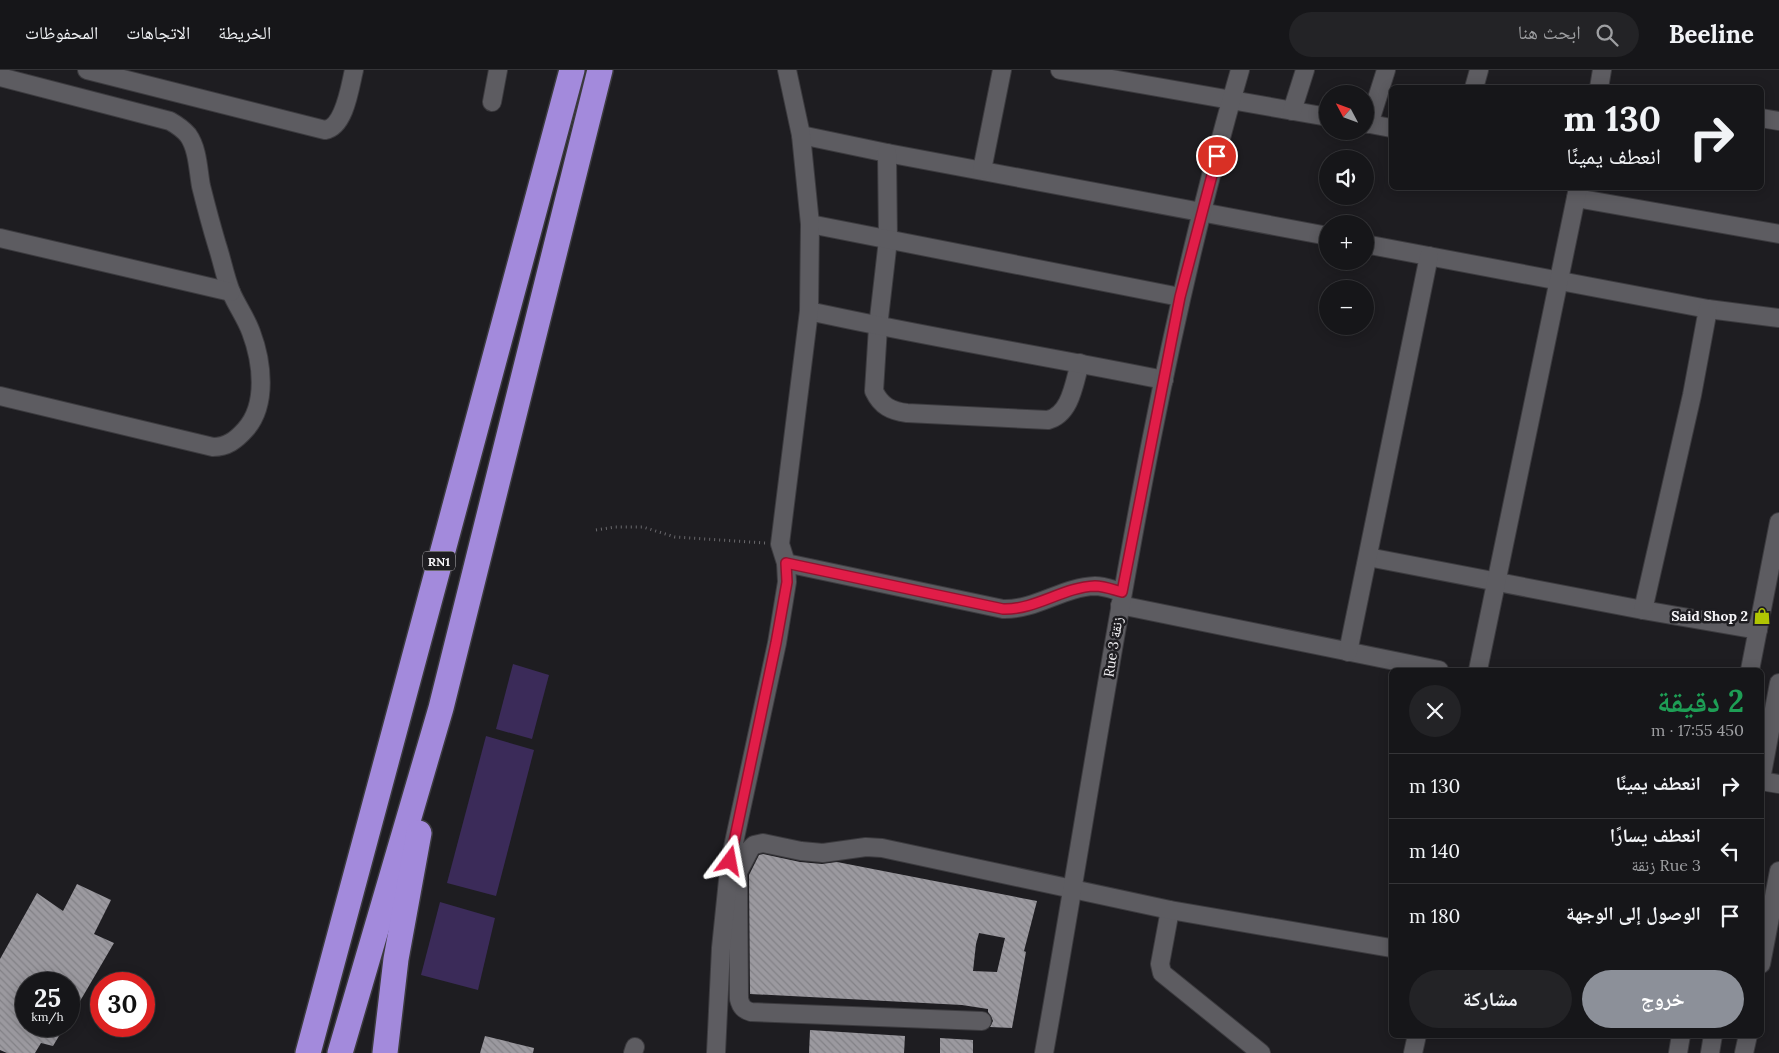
<!DOCTYPE html>
<html lang="ar">
<meta charset="utf-8">
<style>
:root{--surface:#161619;--page:#232326;--text:#f1f3f6;--muted:#9e9fa2;--line:#353538;--accent:#8c9099}
body{margin:0;font-family:Lora,"Noto Naskh Arabic",serif;background:var(--page);color:var(--text);direction:rtl;height:100vh;display:flex;flex-direction:column;font-size:19px;white-space:nowrap}
*{box-sizing:border-box;margin:0}
p{font-size:16px;color:var(--muted)}
.icon{flex:none;width:28px;height:28px;fill:none;stroke:currentColor;stroke-width:2;stroke-linecap:round;stroke-linejoin:round}
.map{position:relative;flex:1;overflow:hidden;direction:ltr}
.side{position:absolute;left:1389px;top:598px;width:375px;height:370px;display:flex;flex-direction:column;background:var(--surface);border-radius:8px;box-shadow:0 2px 12px #0003,0 0 0 1px var(--line);direction:rtl}
.side>*{flex:none}
.top-card{position:absolute;left:1389px;top:15px;width:375px;height:105px;border-radius:8px;box-shadow:0 2px 12px #0003,0 0 0 1px var(--line);direction:rtl;background:#161619;color:var(--text);overflow:hidden}
.needle{width:32px;rotate:311deg}
.tools{position:absolute;left:1319px;top:15px;display:grid;gap:10px}
.tools a{display:grid;place-items:center;width:55px;height:55px;border-radius:50%;background:var(--surface);box-shadow:0 2px 12px #0003,0 0 0 1px var(--line);font-size:25px}
.speed{position:absolute;left:15px;top:902px;display:flex;gap:10px;font-size:25px;font-weight:700;text-align:center}
.speed>*{display:grid;place-content:center;width:65px;height:65px;border-radius:50%;background:var(--surface);box-shadow:0 2px 12px #0003,0 0 0 1px var(--line);line-height:1}
.speed small{font-size:12px;font-weight:400}
.speed .limit{border:8px solid #d22;background:#fff;color:#111}
.pin{position:absolute;display:grid;place-items:center;width:42px;height:42px;color:#fff;margin:-21px;border:2px solid #fff;border-radius:50%;box-shadow:0 1px 5px #0007}
.me{position:absolute;width:55px;margin:-28px;rotate:13deg;stroke-linejoin:round;filter:drop-shadow(0 0 4px #0008)}
.turn{display:flex;align-items:center;gap:18px;height:105px;padding:0 20px;font-size:22px}
.turn .icon{width:65px;height:65px;stroke-width:2.5}
.turn b{display:block;font-size:35px;line-height:42px}
.round{display:grid;place-items:center;flex:none;width:52px;height:52px;border-radius:26px;background:var(--page)}
.headline{display:flex;align-items:center;justify-content:space-between;height:85px;padding:0 20px}
h1{font-size:30px;font-weight:800;line-height:38px;color:#1e9e55}
.button{display:flex;gap:10px;margin-top:auto;padding:10px 20px}
.button a{flex:1;height:58px;border-radius:30px;background:var(--accent);color:#fff;font-size:20px;font-weight:800;line-height:58px;text-align:center}
.button a+a{background:var(--page);color:var(--text)}
ul{padding:0;list-style:none}
li{display:flex;align-items:center;gap:15px;height:65px;padding:0 20px;border-top:1px solid var(--line)}
li div{flex:1}
li b{display:block;font-size:19px}
li em{font-style:normal}
header{display:flex;align-items:center;gap:30px;box-sizing:border-box;height:70px;padding:0 25px;background:var(--surface);border-bottom:1px solid var(--line)}
header strong{font-size:24px}
nav{display:flex;gap:28px;margin-inline-start:auto;font-size:18px}
.search{width:350px;height:45px;background:var(--page);display:flex;align-items:center;gap:12px;box-sizing:border-box;padding:0 18px;border-radius:28px;color:var(--muted);font-size:19px}
.map>svg:first-child{display:block}
</style>
<header>
<strong>Beeline</strong>
<div class="search"><svg class="icon" aria-label="search" viewBox="0 0 24 24"><circle cx="10" cy="10" r="6"/><path d="M15 15l6 6"/></svg>ابحث هنا</div>
<nav><a>الخريطة</a><a>الاتجاهات</a><a>المحفوظات</a></nav>
</header>
<div class="map">
<svg width="1779" height="983" viewBox="0 0 1779 983">
<defs>
<pattern id="building-back-hatch" width="6" height="6" patternUnits="userSpaceOnUse" patternTransform="scale(1.25)"><rect width="6" height="6" fill="#9b999f"/><path d="M-1 5l2 2M0 0l6 6M5-1l2 2" fill="none" stroke="#828186"/></pattern>
</defs>
<rect width="100%" height="100%" fill="#1e1d21"/>
<g fill="#3b2b59">
<polygon points="513,594 549,605 532,669 496,659"/>
<polygon points="486,666 534,680 496,826 447,813"/>
<polygon points="440,832 495,848 478,920 421,905"/>
</g>
<g fill="url(#building-back-hatch)" fill-rule="evenodd">
<path d="M763,784L800,792L822,794L837,792L1037,831L1024,881L1026,882L1012,958L990,957L993,951L991,946L988,942V939L962,935L750,924L749,805L759,785ZM979,863L1005,868L997,902L973,901L976,874Z"/>
<polygon points="77,814 111,830 94,864 114,873 69,950 69,914 26,914 26,956 65,956 53,976 41,973 35,983 7,983 0,980 0,889 37,823 63,841"/>
<polygon points="810,960 905,966 904,983 809,983"/>
<polygon points="485,966 534,978 533,983 480,983"/>
<polygon points="940,968 973,970 973,983 940,983"/>
</g>
<g fill="none" stroke-linecap="round" stroke-linejoin="round">
<g stroke="#3c3b3f" stroke-width="20">
<g id="minor">
<path d="M87,0L325,60C345,57 350,16 354,0"/>
<polyline points="1060,0 1328,47"/>
<path d="M0,7L170,51C177,55 183,59 188,65C198,79 198,100 201,116C206,136 211,155 217,175C222,190 225,207 231,222C237,236 246,248 251,262C262,291 268,335 245,360C236,370 227,377 213,377L0,326"/>
<polyline points="1474,18 1479,0"/>
<polyline points="1599,18 1602,0"/>
<polyline points="492,32 498,0"/>
<polyline points="1292,41 1305,0"/>
<polyline points="1761,48 1779,51"/>
<polyline points="1365,53 1391,58"/>
<polyline points="1369,54 1386,0"/>
<polyline points="801,65 887,83 1328,166"/>
<path d="M887,83L888,170L878,257L874,321C881,336 891,341 907,343L1048,350C1071,344 1074,313 1080,293"/>
<polyline points="982,100 1002,0"/>
<polyline points="1576,128 1779,164"/>
<polyline points="810,154 1180,227"/>
<polyline points="0,168 231,222"/>
<polyline points="1365,174 1708,239 1779,248"/>
<path d="M809,241C926,267 1046,286 1164,310"/>
<polyline points="1368,487 1643,540 1758,560"/>
<path d="M786,493L1003,539C1036,540 1063,517 1095,516C1104,516 1114,520 1122,522"/>
<polyline points="1120,535 1439,600"/>
<polyline points="1643,540 1692,325 1708,239"/>
<polyline points="1348,582 1429,186"/>
<polyline points="1478,600 1578,118"/>
<polyline points="1750,600 1779,452"/>
<polyline points="1761,709 1779,613"/>
<polyline points="1761,711 1779,714"/>
<polyline points="1170,840 1160,894 1162,903 1261,983"/>
<polyline points="1761,894 1779,801"/>
<path d="M982,951L751,942C744,940 741,937 739,929L738,802L750,779L754,775L763,773L801,781L823,783L866,777L882,778L1170,840L1391,878"/>
<polyline points="633,983 635,977"/>
<polyline points="716,983 721,878 730,791 777,573 787,512 786,493 780,474 809,241 810,154 801,65 787,0"/>
<path d="M1044,983C1103,654 1146,321 1240,0"/>
<polyline points="1413,983 1417,965"/>
<polyline points="1678,983 1681,965"/>
<polyline points="1710,983 1713,965"/>
<polyline points="1744,983 1748,965"/>
</g>
</g>
<g stroke="#3c3b3f" stroke-width="28">
<g id="highway">
<polyline points="308,983 572,0"/>
<polyline points="340,983 441,638 600,0"/>
<polyline points="385,983 396,889 419,763"/>
</g>
</g>
<polyline stroke="#6a696d" stroke-width="3" stroke-dasharray="1 4" stroke-linecap="butt" points="596,460 615,457 643,457 675,467 765,473"/>
<use href="#minor" stroke="#5d5c61" stroke-width="18"/>
<use href="#highway" stroke="#a38adc" stroke-width="25"/>
</g>
<g fill="none" stroke-linecap="round" stroke-linejoin="round">
<g stroke="#92132f" stroke-width="12">
<path id="route" d="M730,791L776,573L787,512L786,493L1003,539C1036,540 1063,517 1095,516C1104,516 1114,520 1122,522L1180,227L1217,86"/>
</g>
<use href="#route" stroke="#e11d48" stroke-width="9"/>
</g>
<defs>
<g id="shop-bare" transform="scale(1.35)"><path d="M-5-2.5h2.3a2.7 3.5 0 0 1 5.4 0H5L5.5 6h-11ZM-1.5-2.5h3a1.5 2.3 0 0 0-3 0Z" fill="#b0c503" stroke="#1e1d21" stroke-width="2.5" paint-order="stroke"/></g>
</defs>
<g fill-rule="evenodd">
<use href="#shop-bare" x="1762" y="546"/>
</g>
<g text-anchor="middle" dominant-baseline="central" stroke-width="5" stroke-linejoin="round" paint-order="stroke">
<rect fill="#1e1d21" stroke="#b4b3b6" stroke-width="1" x="423" y="481.5" width="32" height="19" rx="4"/>
<g font-size="12" font-weight="bold" fill="#f4f3f6">
<text x="439" y="491">RN1</text>
</g>
<g font-size="14" font-weight="bold" fill="#f4f3f6" stroke="#1e1d21" text-anchor="end">
<text x="1748" y="546">Said Shop 2</text>
</g>
<g font-size="14" fill="#f4f3f6" stroke="#1e1d21">
<text transform="translate(1113 577) rotate(-81)">Rue 3 زنقة</text>
</g>
</g>
</svg>
<div class="tools">
<a><svg class="needle" viewBox="-14 -14 28 28"><path d="M0-13l5 13h-10z" fill="#e53935"/><path d="M0 13l5-13h-10z" fill="#9e9fa2"/></svg></a>
<a><svg class="icon" aria-label="sound" viewBox="0 0 24 24"><path d="M4 9h4l5-4v14l-5-4H4zM17 9q2 3 0 6"/></svg></a>
<a>+</a>
<a>−</a>
</div>
<div class="speed"><div>25<small>km/h</small></div><div class="limit">30</div></div>
<div class="pin" style="left:1217px;top:86px;background:#d93025"><svg class="icon" aria-label="arrive" viewBox="0 0 24 24"><path d="M6 21V4h12l-3 4 3 4H6"/></svg></div>
<svg class="me" style="left:730px;top:791px" viewBox="-20 -20 40 40"><path d="M0-17L14 15 0 8-14 15z" fill="#e11d48" stroke="#fff" stroke-width="4"/></svg>
<div class="top-card">
<div class="turn"><svg class="icon" aria-label="right" viewBox="0 0 24 24"><path d="M7 20v-9h11M14 6l5 5-5 5"/></svg><div><b>130 m</b>انعطف يمينًا</div></div>
</div>
<section class="side">
<div class="headline"><div><h1>2 دقيقة</h1><p>450 m · 17:55</p></div><a class="round"><svg class="icon" aria-label="close" viewBox="0 0 24 24"><path d="M6 6l12 12M18 6L6 18"/></svg></a></div>
<ul>
<li><svg class="icon" aria-label="right" viewBox="0 0 24 24"><path d="M7 20v-9h11M14 6l5 5-5 5"/></svg><div><b>انعطف يمينًا</b></div><em>130 m</em></li>
<li><svg class="icon" aria-label="left" viewBox="0 0 24 24"><path d="M17 20v-9H6M10 6l-5 5 5 5"/></svg><div><b>انعطف يسارًا</b><p>Rue 3 زنقة</p></div><em>140 m</em></li>
<li><svg class="icon" aria-label="arrive" viewBox="0 0 24 24"><path d="M6 21V4h12l-3 4 3 4H6"/></svg><div><b>الوصول إلى الوجهة</b></div><em>180 m</em></li>
</ul>
<div class="button"><a>خروج</a><a>مشاركة</a></div>
</section>
</div>
